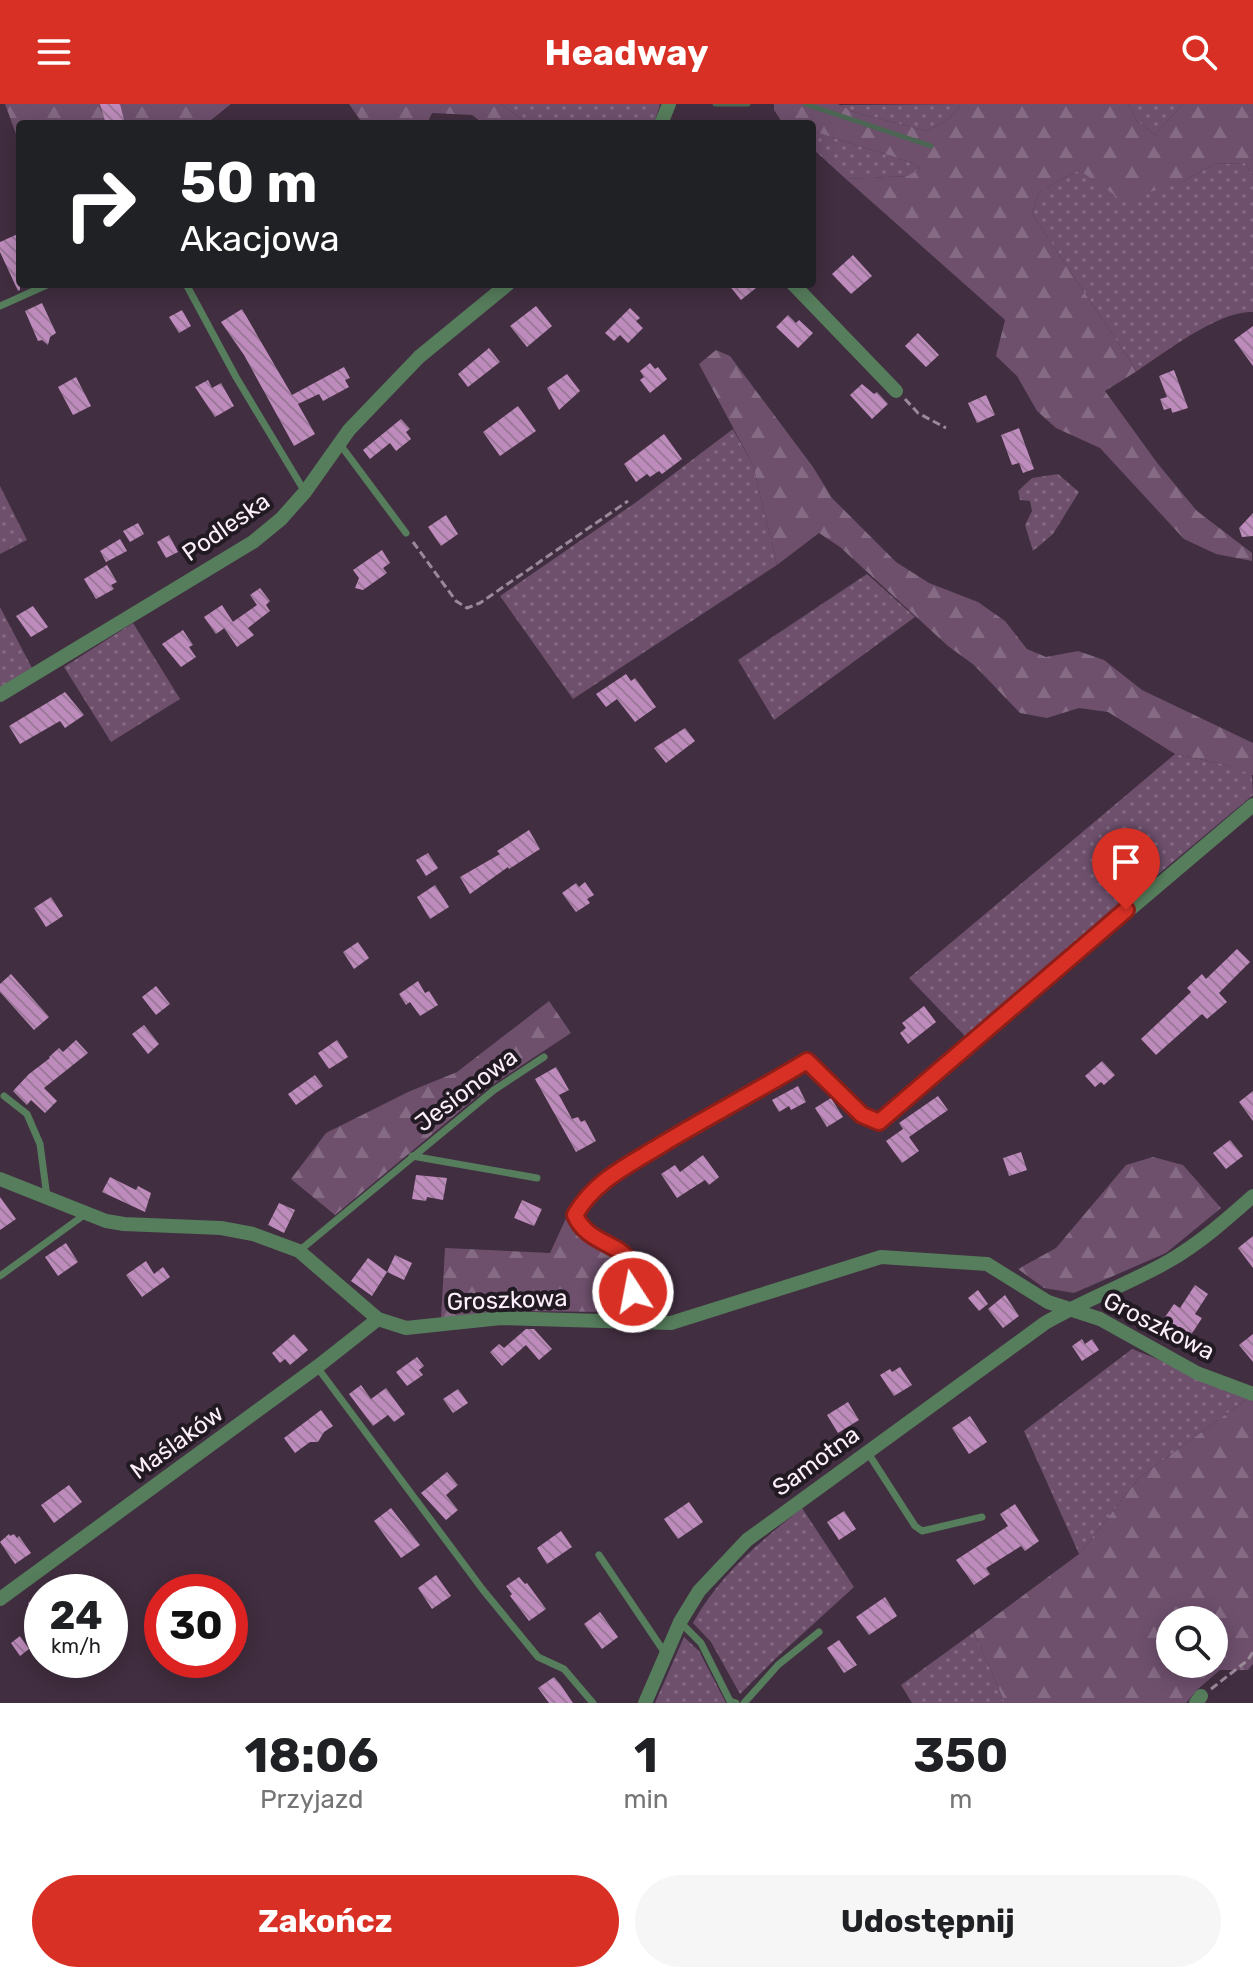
<!DOCTYPE html>
<html lang="pl">
<meta charset="utf-8">
<style>
:root{--surface:#fff;--page:#f6f6f6;--text:#202124;--muted:#757577;--accent:#d93025}
body{margin:0;font-family:Rubik,sans-serif;background:var(--page);color:var(--text);height:100vh;display:flex;flex-direction:column;font-size:30px;white-space:nowrap}
*{box-sizing:border-box;margin:0}
p{font-size:26px;color:var(--muted)}
.icon{flex:none;width:44px;height:44px;fill:none;stroke:currentColor;stroke-width:2;stroke-linecap:round;stroke-linejoin:round}
.map{position:relative;height:1599px;overflow:hidden}
.drawer{display:flex;flex-direction:column;background:var(--surface);flex:1}
.drawer>*{flex:none}
.guide{position:absolute;left:16px;top:16px;width:800px;height:168px;border-radius:8px;box-shadow:0 4px 20px #0003;background:#202124;color:#fff;overflow:hidden}
.controls{position:absolute;left:1156px;top:1502px;display:grid;gap:16px}
.controls a{display:grid;place-items:center;width:72px;height:72px;border-radius:50%;background:var(--surface);box-shadow:0 4px 20px #0003;font-size:40px}
.speed{position:absolute;left:24px;top:1470px;display:flex;gap:16px;font-size:40px;font-weight:700;text-align:center}
.speed>*{display:grid;place-content:center;width:104px;height:104px;border-radius:50%;background:var(--surface);box-shadow:0 4px 20px #0003;line-height:1}
.speed small{font-size:20px;font-weight:400}
.speed .limit{border:12px solid #d22;background:#fff;color:#111}
.pin{position:absolute;display:grid;place-items:center;width:68px;height:68px;color:#fff;margin:-82px -34px;border-radius:50% 50% 50% 0;rotate:-45deg;box-shadow:0 0 8px #0007}
.pin .icon{rotate:45deg}
.me{position:absolute;width:88px;margin:-44px;rotate:349deg;stroke-linejoin:round;filter:drop-shadow(0 0 6px #0008)}
.turn{display:flex;align-items:center;gap:28px;height:168px;padding:0 32px;font-size:36px}
.turn .icon{width:104px;height:104px;stroke-width:2.5}
.turn b{display:block;font-size:56px;line-height:68px}
.eta{display:flex;justify-content:space-evenly;align-items:center;height:136px;text-align:center}
.eta b{font-size:48px;font-weight:700;line-height:56px}
.action{display:flex;gap:16px;margin-top:auto;padding:16px 32px}
.action a{flex:1;height:92px;border-radius:48px;background:var(--accent);color:#fff;font-size:32px;font-weight:700;line-height:92px;text-align:center}
.action a+a{background:var(--page);color:var(--text)}
header{display:flex;justify-content:space-between;align-items:center;height:104px;padding:0 32px;background:var(--accent);color:#fff;font-size:36px;font-weight:700}
.map>svg:first-child{display:block}
</style>
<header><svg class="icon" aria-label="menu" viewBox="0 0 24 24"><path d="M4 6h16M4 12h16M4 18h16"/></svg>Headway<svg class="icon" aria-label="search" viewBox="0 0 24 24"><circle cx="10" cy="10" r="6"/><path d="M15 15l6 6"/></svg></header>
<div class="map">
<svg width="1253" height="1599" viewBox="0 0 1253 1599">
<defs>
<pattern id="grass-dots" width="8" height="8" patternUnits="userSpaceOnUse" patternTransform="scale(2)"><rect width="8" height="8" fill="#6e506d"/><path d="M2 2h.1M6 6h.1" fill="none" stroke="#846a83" stroke-width="1.8" stroke-linecap="round"/></pattern>
<pattern id="forest-firs" width="22" height="20" patternUnits="userSpaceOnUse" patternTransform="scale(2)"><rect width="22" height="20" fill="#6e506d"/><path d="M5 1l3.5 6h-7zM16 11l3.5 6h-7z" fill="#846a83"/></pattern>
<pattern id="building-back-hatch" width="6" height="6" patternUnits="userSpaceOnUse" patternTransform="scale(2)"><rect width="6" height="6" fill="#be8cbc"/><path d="M-1 5l2 2M0 0l6 6M5-1l2 2" fill="none" stroke="#9c789a"/></pattern>
</defs>
<rect width="100%" height="100%" fill="#412e40"/>
<g fill="url(#grass-dots)">
<polygon points="501,0 660,0 654,20 528,20"/>
<polygon points="961,0 950,14 927,27 854,8 840,1"/>
<polygon points="1128,0 1183,0 1155,31 1137,17"/>
<polygon points="812,27 913,59 921,66 907,72 846,75 812,44"/>
<path d="M1245,59L1253,71V208C1220,206 1165,248 1137,267L1032,110L1039,88L1079,66L1183,77L1215,60Z"/>
<polygon points="733,325 753,361 777,461 573,595 500,492 635,399"/>
<polygon points="1058,370 1079,388 1053,430 1033,447 1025,421 1032,407 1030,397 1020,396 1018,387 1032,374"/>
<polygon points="0,382 27,436 0,450"/>
<polygon points="867,470 915,513 774,616 738,556"/>
<polygon points="0,503 32,564 0,583"/>
<polygon points="133,519 180,595 111,638 64,563"/>
<polygon points="1175,650 1223,660 1252,670 1253,691 965,932 909,874"/>
<polygon points="1132,1245 1251,1292 1140,1373 1079,1450 1024,1327"/>
<path d="M802,1404L854,1483L775,1555L740,1590L711,1538L693,1519C720,1470 759,1439 802,1404Z"/>
<polygon points="974,1528 1005,1599 912,1599 901,1581"/>
<polygon points="684,1533 699,1547 726,1599 655,1599"/>
</g>
<g fill="url(#forest-firs)" fill-rule="evenodd">
<polygon points="5,0 231,0 206,20 20,20 20,41"/>
<polygon points="349,0 501,0 528,20 484,20 472,11 432,9 427,20 363,20"/>
<polygon points="774,0 838,0 854,8 927,27 950,14 961,0 1128,0 1137,17 1155,31 1183,0 1253,0 1253,71 1245,59 1215,60 1183,77 1123,97 1079,66 1039,88 1032,110 1137,267 1105,287 1158,360 1197,407 1252,449 1252,457 1216,450 1184,435 1100,344 1056,324 1037,307 1017,272 996,252 1005,216 846,75 907,72 920,65 913,59 812,27 812,20 782,18 774,6"/>
<polygon points="716,246 730,252 813,363 832,394 896,458 929,479 978,498 1005,517 1027,545 1046,553 1078,547 1104,556 1142,586 1253,639 1253,671 1223,660 1175,650 1108,608 1079,604 1047,614 1020,609 974,561 948,542 840,443 819,429 777,461 753,361 699,260"/>
<polygon points="549,897 571,929 489,983 335,1111 291,1075 326,1029 408,988 457,968"/>
<polygon points="1153,1053 1183,1061 1221,1104 1166,1149 1074,1189 1044,1184 1018,1165 1056,1144 1126,1061"/>
<path d="M568,1110L579,1129L628,1161C631,1179 623,1194 613,1208L501,1207L441,1214L445,1144L550,1149Z"/>
<path d="M1251,1292L1253,1293V1560L1248,1566H1220L1198,1585L1186,1599H1005L974,1528L1079,1450L1140,1373ZM1170,1516H1214V1560H1170Z"/>
</g>
<g fill="none" stroke-linecap="round" stroke-linejoin="round">
<g stroke="#4c6654" stroke-width="5">
<polyline points="715,0 748,0"/>
<polyline points="805,0 931,42"/>
</g>
</g>
<g fill="url(#building-back-hatch)">
<polygon points="100,0 120,0 125,20 106,20"/>
<polygon points="20,129 20,186 18,187 0,148 0,138"/>
<polygon points="853,151 872,172 851,190 832,170"/>
<polygon points="728,180 761,180 741,196"/>
<polygon points="42,199 56,229 50,233 48,241 42,236 38,237 25,207"/>
<polygon points="536,202 552,222 527,243 510,222"/>
<polygon points="630,204 640,214 636,217 643,224 628,239 620,231 614,237 605,229"/>
<polygon points="242,205 292,291 344,263 350,274 345,276 349,283 323,297 319,290 298,300 315,330 294,342 244,251 221,218"/>
<polygon points="182,206 191,222 179,229 169,213"/>
<polygon points="788,211 796,219 799,216 813,229 798,244 776,223"/>
<polygon points="1253,222 1253,262 1234,236"/>
<polygon points="918,229 939,251 926,263 905,242"/>
<polygon points="489,244 500,258 468,283 458,270"/>
<polygon points="650,259 655,265 658,263 667,275 650,289 640,276 644,273 640,267"/>
<polygon points="1174,266 1188,304 1172,309 1171,304 1164,306 1160,295 1167,293 1159,272"/>
<polygon points="567,270 580,287 559,306 547,284"/>
<polygon points="76,273 91,302 73,311 58,283"/>
<polygon points="208,276 212,284 221,279 234,302 215,313 195,283"/>
<polygon points="862,280 874,290 877,288 888,300 872,315 850,291"/>
<polygon points="986,291 995,311 977,319 968,299"/>
<polygon points="518,302 536,327 500,352 483,328"/>
<polygon points="401,315 410,325 406,328 411,335 396,347 390,339 370,355 363,346"/>
<polygon points="1019,324 1034,365 1023,369 1019,359 1012,361 1001,331"/>
<polygon points="664,330 682,355 662,370 659,367 650,373 647,370 636,378 624,360"/>
<polygon points="1253,409 1253,432 1242,433 1239,424"/>
<polygon points="446,411 458,430 441,442 428,423"/>
<polygon points="138,419 144,430 130,438 123,427"/>
<polygon points="169,431 178,448 166,454 157,438"/>
<polygon points="120,435 127,447 106,458 100,447"/>
<polygon points="382,446 390,459 383,464 387,469 363,486 355,484 359,474 353,466"/>
<polygon points="107,461 117,478 111,481 114,485 96,495 84,475"/>
<polygon points="260,484 270,497 266,501 270,507 248,524 254,531 237,543 224,524 257,501 250,491"/>
<polygon points="222,501 233,518 216,530 204,513"/>
<polygon points="33,502 48,523 31,533 16,512"/>
<polygon points="183,526 193,541 189,543 196,553 181,563 162,540"/>
<polygon points="626,570 631,577 635,574 656,603 635,618 617,595 606,603 596,590"/>
<polygon points="65,588 84,611 65,624 60,617 20,640 9,622"/>
<polygon points="685,624 695,637 666,659 654,644"/>
<polygon points="529,726 540,745 509,765 508,763 470,790 460,773 500,750 497,747"/>
<polygon points="428,749 438,764 426,772 416,756"/>
<polygon points="585,778 594,791 587,795 590,799 576,808 562,789 576,779 579,783"/>
<polygon points="435,781 449,803 430,815 417,793"/>
<polygon points="51,793 63,812 46,823 34,804"/>
<polygon points="358,838 369,854 354,865 343,848"/>
<polygon points="1237,845 1250,858 1219,889 1227,898 1207,915 1202,910 1156,951 1141,935 1191,888 1187,884 1202,870 1206,875"/>
<polygon points="11,870 49,913 34,926 0,888 0,880"/>
<polygon points="418,877 425,889 429,887 438,901 420,912 410,898 406,901 399,890"/>
<polygon points="156,882 170,900 156,911 142,893"/>
<polygon points="924,902 936,918 908,940 900,929 906,924 902,919"/>
<polygon points="144,921 159,940 148,950 132,930"/>
<polygon points="76,936 88,949 44,984 57,997 45,1009 31,996 27,1001 13,987 29,970 50,954 49,953 59,944 63,948"/>
<polygon points="337,936 348,953 329,965 318,949"/>
<polygon points="1102,957 1115,971 1104,981 1101,978 1095,983 1085,972"/>
<polygon points="556,963 569,986 559,991 572,1015 578,1013 581,1018 585,1016 596,1037 576,1048 535,975"/>
<polygon points="315,971 323,982 296,1001 288,990"/>
<polygon points="798,982 806,998 791,1006 789,1002 779,1008 772,996"/>
<polygon points="1253,987 1253,1017 1239,998"/>
<polygon points="938,992 948,1006 909,1033 919,1047 902,1059 886,1037 903,1025 899,1019"/>
<polygon points="831,994 843,1013 827,1023 815,1004"/>
<polygon points="1230,1036 1243,1052 1226,1065 1213,1049"/>
<polygon points="1021,1048 1027,1066 1009,1072 1003,1054"/>
<polygon points="703,1051 719,1073 709,1081 705,1076 677,1094 661,1070 675,1061 680,1068"/>
<polygon points="416,1071 447,1074 443,1096 427,1093 426,1097 412,1095"/>
<polygon points="110,1073 136,1086 138,1082 151,1089 145,1108 102,1088"/>
<polygon points="0,1093 16,1115 0,1126"/>
<polygon points="522,1096 542,1105 534,1122 514,1114"/>
<polygon points="279,1099 295,1106 284,1129 268,1121"/>
<polygon points="1253,1132 1253,1164 1238,1144"/>
<polygon points="66,1139 78,1158 58,1172 45,1153"/>
<polygon points="395,1151 412,1159 404,1176 387,1168 372,1192 351,1177 368,1154 387,1168"/>
<polygon points="146,1157 154,1170 163,1163 170,1173 142,1193 126,1171"/>
<polygon points="1195,1181 1208,1190 1195,1210 1202,1214 1189,1234 1180,1228 1178,1231 1167,1223 1169,1220 1163,1216 1174,1200 1180,1204"/>
<polygon points="978,1186 988,1200 979,1207 968,1194"/>
<polygon points="1005,1191 1019,1212 1003,1224 988,1205"/>
<polygon points="526,1225 534,1225 552,1245 539,1256 526,1241 502,1262 490,1248 499,1240 504,1244"/>
<polygon points="294,1230 308,1246 290,1261 285,1255 280,1259 272,1249"/>
<polygon points="1253,1230 1253,1258 1239,1241"/>
<polygon points="1082,1235 1085,1240 1092,1235 1099,1246 1082,1257 1072,1242"/>
<polygon points="417,1253 424,1262 419,1266 423,1271 407,1282 396,1268"/>
<polygon points="900,1263 912,1281 894,1292 880,1271 890,1265 892,1268"/>
<polygon points="361,1281 371,1295 386,1284 405,1310 394,1318 388,1311 373,1322 349,1290"/>
<polygon points="458,1285 468,1299 453,1309 443,1295"/>
<polygon points="848,1298 859,1316 838,1329 827,1311"/>
<polygon points="321,1306 333,1322 324,1328 318,1338 310,1338 295,1349 284,1334"/>
<polygon points="970,1312 987,1338 969,1350 952,1324"/>
<polygon points="447,1368 458,1381 446,1391 458,1406 446,1416 421,1389"/>
<polygon points="69,1381 82,1398 54,1419 41,1401"/>
<polygon points="689,1398 703,1418 678,1435 664,1415"/>
<polygon points="1015,1400 1039,1437 1025,1447 1021,1442 986,1464 990,1470 974,1481 956,1456 1008,1422 1000,1410"/>
<polygon points="391,1404 420,1441 401,1454 374,1417"/>
<polygon points="844,1407 856,1425 839,1436 827,1418"/>
<polygon points="561,1427 572,1443 547,1460 537,1444"/>
<polygon points="9,1430 10,1432 14,1430 17,1434 19,1432 31,1449 15,1460 0,1438"/>
<polygon points="436,1471 451,1492 432,1505 418,1484"/>
<polygon points="519,1473 525,1480 527,1479 546,1505 529,1517 510,1492 512,1490 506,1482"/>
<polygon points="42,1488 42,1518 28,1499"/>
<polygon points="885,1493 897,1512 869,1531 856,1513"/>
<polygon points="600,1508 618,1533 602,1545 584,1520"/>
<polygon points="230,1516 246,1538 230,1549"/>
<polygon points="20,1532 29,1545 20,1552 11,1539"/>
<polygon points="839,1536 857,1561 844,1569 827,1544"/>
<polygon points="554,1573 560,1580 573,1599 549,1599 538,1584"/>
</g>
<g fill="none" stroke-linecap="round" stroke-linejoin="round">
<g stroke="#9a8a99" stroke-width="3" stroke-dasharray="8 4" stroke-linecap="butt">
<polyline points="905,295 918,309 946,324"/>
<polyline points="413,438 456,497 467,504 480,499 628,397"/>
<polyline points="1211,1585 1248,1556 1253,1548"/>
</g>
<g stroke="#567d5c" stroke-width="7">
<polyline points="186,180 236,273 305,388"/>
<polyline points="0,202 49,180"/>
<polyline points="339,339 406,429"/>
<polyline points="4,992 27,1010 40,1040 47,1093"/>
<polyline points="412,1052 537,1074"/>
<polyline points="299,1147 494,986 544,953"/>
<polyline points="0,1172 84,1111"/>
<polyline points="317,1263 483,1486 538,1553 564,1565 593,1599"/>
<polyline points="868,1349 915,1422 922,1427 982,1413"/>
<polyline points="599,1451 665,1549"/>
<polyline points="680,1518 701,1539 730,1597 736,1599"/>
<polyline points="744,1599 778,1561 819,1528"/>
</g>
<g stroke="#567d5c" stroke-width="14">
<polyline points="661,20 669,0"/>
<polyline points="793,180 896,287"/>
<polyline points="0,591 253,438 281,415 305,388 349,326 419,253 508,180"/>
<polyline points="0,1075 106,1117 124,1120 221,1124 253,1130 299,1147 378,1215 406,1224 501,1214 671,1219 881,1153 987,1160 1048,1198 1100,1215 1197,1269 1253,1290"/>
<path d="M619,1216C667,1131 595,1159 575,1111C594,1077 629,1061 661,1041C709,1012 759,986 807,957L862,1011L879,1018L1253,701"/>
<polyline points="0,1495 317,1263 378,1215"/>
<path d="M645,1599L680,1518L699,1487L747,1436L1045,1219C1085,1196 1128,1180 1169,1157C1200,1139 1226,1116 1253,1092"/>
<polyline points="1196,1599 1201,1592"/>
</g>
</g>
<g fill="none" stroke-linecap="round" stroke-linejoin="round">
<g stroke="#8d1f18" stroke-width="20">
<path id="route" d="M633,1188C643,1134 591,1149 575,1111C594,1077 629,1061 661,1041C709,1012 759,986 807,957L862,1011L879,1018L1126,806"/>
</g>
<use href="#route" stroke="#d93025" stroke-width="14"/>
</g>
<g text-anchor="middle" dominant-baseline="central" stroke-width="8" stroke-linejoin="round" paint-order="stroke">
<g font-size="24" fill="#fceffb" stroke="#221a22">
<text transform="translate(226 423) rotate(-35)">Podleska</text>
<text transform="translate(466 986) rotate(-37)">Jesionowa</text>
<text transform="translate(507 1196) rotate(-2)">Groszkowa</text>
<text transform="translate(1159 1222) rotate(27)">Groszkowa</text>
<text transform="translate(177 1338) rotate(-36)">Maślaków</text>
<text transform="translate(816 1357) rotate(-36)">Samotna</text>
</g>
</g>
</svg>
<div class="controls">
<a><svg class="icon" aria-label="search" viewBox="0 0 24 24"><circle cx="10" cy="10" r="6"/><path d="M15 15l6 6"/></svg></a>
</div>
<div class="speed"><div>24<small>km/h</small></div><div class="limit">30</div></div>
<div class="pin" style="left:1126px;top:806px;background:#d93025"><svg class="icon" aria-label="arrive" viewBox="0 0 24 24"><path d="M6 21V4h12l-3 4 3 4H6"/></svg></div>
<svg class="me" style="left:633px;top:1188px" viewBox="-20 -20 40 40"><circle r="17" fill="#d93025" stroke="#fff" stroke-width="3"/><path d="M0-11L8 9 0 5-8 9z" fill="#fff"/></svg>
<div class="guide">
<div class="turn"><svg class="icon" aria-label="right" viewBox="0 0 24 24"><path d="M7 20v-9h11M14 6l5 5-5 5"/></svg><div><b>50 m</b>Akacjowa</div></div>
</div>
</div>
<section class="drawer">
<div class="eta">
<div><b>18:06</b><p>Przyjazd</p></div>
<div><b>1</b><p>min</p></div>
<div><b>350</b><p>m</p></div>
</div>
<div class="action"><a>Zakończ</a><a>Udostępnij</a></div>
</section>
